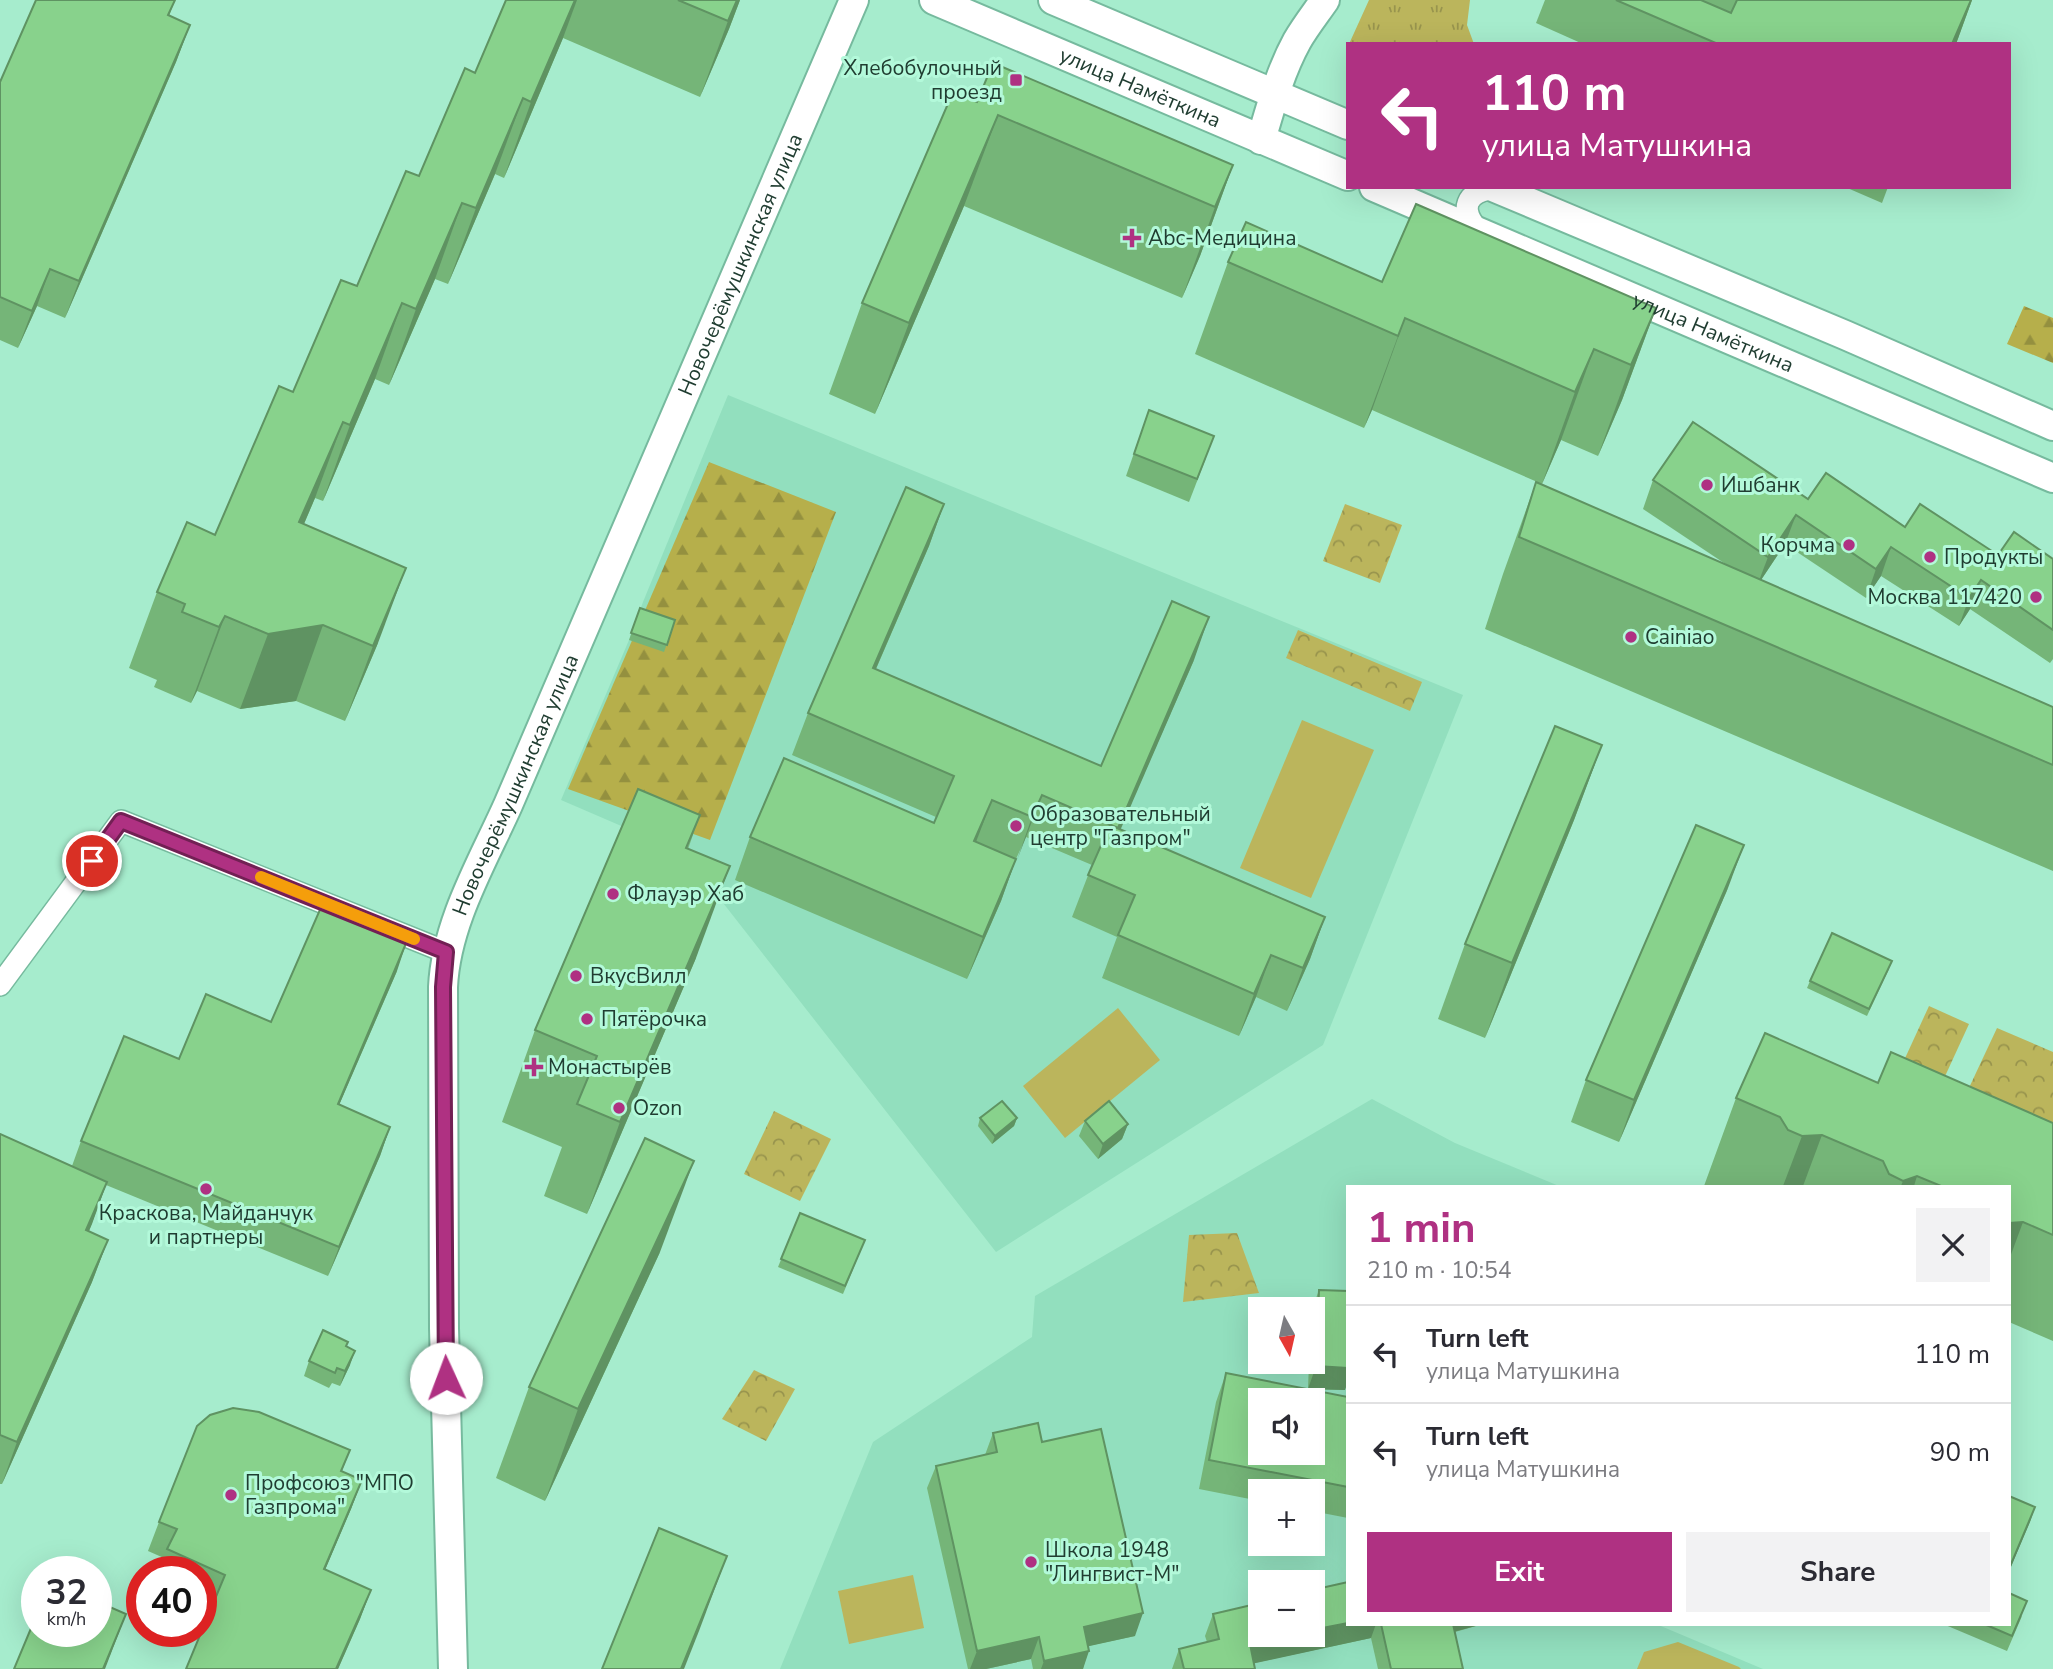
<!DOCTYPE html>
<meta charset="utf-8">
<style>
:root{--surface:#fff;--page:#f2f2f3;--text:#2b2b33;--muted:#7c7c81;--line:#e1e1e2;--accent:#af3182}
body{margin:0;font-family:"Nunito Sans",sans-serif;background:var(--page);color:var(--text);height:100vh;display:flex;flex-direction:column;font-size:26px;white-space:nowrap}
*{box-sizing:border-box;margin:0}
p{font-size:23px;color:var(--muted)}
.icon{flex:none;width:38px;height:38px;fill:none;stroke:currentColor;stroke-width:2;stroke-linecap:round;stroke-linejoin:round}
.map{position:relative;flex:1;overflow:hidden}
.details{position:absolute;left:1346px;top:1185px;width:665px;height:441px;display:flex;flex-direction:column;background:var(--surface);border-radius:0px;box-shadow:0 7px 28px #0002}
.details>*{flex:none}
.top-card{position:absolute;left:1346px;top:42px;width:665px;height:147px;border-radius:0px;box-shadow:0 7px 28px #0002;background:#af3182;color:#fff;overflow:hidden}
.needle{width:46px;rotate:172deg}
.buttons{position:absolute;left:1248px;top:1297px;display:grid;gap:14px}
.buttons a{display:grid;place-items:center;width:77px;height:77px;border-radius:0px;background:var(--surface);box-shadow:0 7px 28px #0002;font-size:35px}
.speed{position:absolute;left:21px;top:1556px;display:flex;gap:14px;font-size:35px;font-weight:700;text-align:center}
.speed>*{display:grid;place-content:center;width:91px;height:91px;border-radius:50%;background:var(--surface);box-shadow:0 7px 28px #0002;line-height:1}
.speed small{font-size:18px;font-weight:400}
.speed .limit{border:10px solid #d22;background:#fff;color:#111}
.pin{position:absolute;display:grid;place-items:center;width:60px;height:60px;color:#fff;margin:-30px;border:4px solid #fff;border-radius:50%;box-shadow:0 2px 7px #0007}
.me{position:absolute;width:77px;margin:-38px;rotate:358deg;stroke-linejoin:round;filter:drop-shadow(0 0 5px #0008)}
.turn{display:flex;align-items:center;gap:24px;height:147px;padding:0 21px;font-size:32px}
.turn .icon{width:91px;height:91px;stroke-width:2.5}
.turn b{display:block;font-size:49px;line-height:60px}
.round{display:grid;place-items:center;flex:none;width:74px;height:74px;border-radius:0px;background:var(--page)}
.head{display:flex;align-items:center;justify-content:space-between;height:119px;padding:0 21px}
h1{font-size:42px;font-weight:700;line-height:52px;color:var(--accent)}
.action{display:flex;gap:14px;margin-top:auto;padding:14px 21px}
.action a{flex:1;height:80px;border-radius:0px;background:var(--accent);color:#fff;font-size:28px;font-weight:700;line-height:80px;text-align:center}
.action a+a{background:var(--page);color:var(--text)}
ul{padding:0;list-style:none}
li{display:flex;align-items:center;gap:21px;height:98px;padding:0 21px;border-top:2px solid var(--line)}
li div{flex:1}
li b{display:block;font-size:26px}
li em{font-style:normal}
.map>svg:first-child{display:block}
</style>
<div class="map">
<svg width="2053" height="1669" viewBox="0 0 2053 1669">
<defs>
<pattern id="grass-tufts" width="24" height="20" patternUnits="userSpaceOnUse" patternTransform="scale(1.75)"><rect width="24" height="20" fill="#bbb55c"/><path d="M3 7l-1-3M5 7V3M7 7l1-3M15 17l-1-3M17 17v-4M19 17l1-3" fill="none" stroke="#98944d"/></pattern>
<pattern id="forest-firs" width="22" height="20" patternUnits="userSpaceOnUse" patternTransform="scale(1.75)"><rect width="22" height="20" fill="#b6af4b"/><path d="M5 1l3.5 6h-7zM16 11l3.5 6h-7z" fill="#94903f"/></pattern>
<pattern id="park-crowns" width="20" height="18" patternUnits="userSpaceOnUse" patternTransform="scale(1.75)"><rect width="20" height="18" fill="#bbb55c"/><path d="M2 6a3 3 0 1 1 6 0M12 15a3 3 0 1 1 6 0" fill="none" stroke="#98944d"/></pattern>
</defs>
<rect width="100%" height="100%" fill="#a6eccd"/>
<g fill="#92dfbe" fill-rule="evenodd">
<polygon points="728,395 1463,695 1323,1045 996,1252 684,853 561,800 629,640 643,602"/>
<path d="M1372,1099L1455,1143L1559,1186H1348V1624H1656L1763,1669H780L873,1442L1032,1337L1035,1296ZM1260,1309H1312V1362H1260ZM1260,1400H1312V1452H1260ZM1260,1491H1312V1544H1260ZM1260,1582H1312V1634H1260Z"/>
</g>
<polygon fill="url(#grass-tufts)" points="1369,0 1470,0 1467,25 1474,44 1349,44"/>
<g fill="url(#forest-firs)">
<polygon points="2024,306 2053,318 2053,363 2007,344"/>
<polygon points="709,462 836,512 710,840 568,789"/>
</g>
<g fill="url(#park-crowns)">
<polygon points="1345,504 1402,525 1380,583 1323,561"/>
<polygon points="1298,630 1422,682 1410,711 1286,658"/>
<polygon points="1929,1006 1969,1024 1941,1085 1901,1067"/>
<polygon points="1997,1028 2053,1052 2053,1165 1953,1122"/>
<polygon points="774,1111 831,1139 800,1201 744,1174"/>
<polygon points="1237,1233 1259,1293 1183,1302 1189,1235"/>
<polygon points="754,1370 795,1389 766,1441 722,1419"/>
</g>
<g fill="#bbb55c">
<polygon points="1302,720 1374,750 1311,898 1240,868"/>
<polygon points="1118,1008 1160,1060 1065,1138 1023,1086"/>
<polygon points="913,1575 924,1628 849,1644 838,1591"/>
<polygon points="1678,1642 1739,1667 1741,1669 1637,1669 1644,1652"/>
</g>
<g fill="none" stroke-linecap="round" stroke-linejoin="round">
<g stroke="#76ba9e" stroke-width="24">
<g id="street">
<path d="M1480,232C1458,210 1465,191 1496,188"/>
<polyline points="0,985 121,821 446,952"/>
</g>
</g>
<g stroke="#76ba9e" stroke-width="32">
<g id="secondary">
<path id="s1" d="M934,0L1348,176"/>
<polyline points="1053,0 1348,125"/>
<path d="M1261,140C1271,106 1280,72 1297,41C1305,27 1316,13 1325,0"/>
<path id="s2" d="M1374,187L2053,478"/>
<polyline points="1493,187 1845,335 2053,426"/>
<path id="s3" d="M453,1669L444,1328L443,987C446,923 482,863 508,805L854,0"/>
</g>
</g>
<use href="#street" stroke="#fff" stroke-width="21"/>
<use href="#secondary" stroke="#fff" stroke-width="28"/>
</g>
<g fill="#75b578">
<polygon points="175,0 169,16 190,25 176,62 65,318 37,306 18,348 0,340 0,82"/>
<polygon points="506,0 740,0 729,29 700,97 563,38 504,178 495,174 448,284 435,279 389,385 375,379 323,501 315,498 304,524 378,643 345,721 296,701 240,709 197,691 191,703 154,687 157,680 129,668 157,592 215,535 293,392 357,286 419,176 475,73"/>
<polygon points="1545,0 1972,0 1956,44 1583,44 1536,23"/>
<polygon points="977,102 1233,165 1200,256 1182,298 964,206 875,414 829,394 862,303"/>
<polygon points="1845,187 1888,187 1882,203"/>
<polygon points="1228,262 1382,282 1656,308 1622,400 1598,456 1561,440 1542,484 1372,410 1364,428 1195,354"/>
<polygon points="1149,410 1206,458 1189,502 1126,476"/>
<polygon points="1653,480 1808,499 1905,527 1998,555 2053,559 2053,659 2050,663 1970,609 1959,626 1881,576 1866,598 1785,544 1761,580 2053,707 2053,871 1485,629 1503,574 1536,482 1727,565 1643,509"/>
<polygon points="944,504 929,546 876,669 1101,766 1194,660 1120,829 1325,917 1310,959 1287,1011 1256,997 1239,1036 1102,978 1117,937 1072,917 1092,865 1026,837 1016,859 1001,901 967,979 735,880 750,837 934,823 936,817 792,755 808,713"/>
<polygon points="640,608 675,620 664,652 629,640"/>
<polygon points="1602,745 1574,820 1485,1038 1438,1019 1465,944"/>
<polygon points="700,815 688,849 696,958 587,1214 544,1196 562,1147 502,1122 535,1030"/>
<polygon points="1728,888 1619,1142 1571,1122 1586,1080"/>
<polygon points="1889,969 1867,1016 1807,988 1810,981"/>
<polygon points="397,971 339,1105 390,1127 380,1156 328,1276 106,1185 89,1231 108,1240 92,1282 2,1484 0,1484 0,1134 72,1166 81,1141 179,1059"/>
<polygon points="1878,1083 2053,1123 2053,1341 2009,1322 2009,1186 1704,1186 1736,1098"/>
<polygon points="980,1118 1017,1118 1014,1126 992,1144 978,1126"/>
<polygon points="1085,1121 1128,1124 1122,1139 1098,1159 1079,1136"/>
<polygon points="800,1213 865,1240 843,1294 778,1267"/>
<polygon points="660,1252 545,1501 496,1478 529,1387"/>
<polygon points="1319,1290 1345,1390 1308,1389 1309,1362 1312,1362 1312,1309"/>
<polygon points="346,1346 350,1365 340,1386 332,1383 329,1388 304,1376 309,1361"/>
<polygon points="1226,1373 1348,1397 1348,1518 1312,1511 1312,1491 1260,1491 1260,1501 1199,1489 1216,1402"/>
<polygon points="993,1433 1135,1636 1088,1646 1083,1669 1033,1669 1031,1659 986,1669 968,1669 927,1488 936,1466 985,1455"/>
<polygon points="350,1450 342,1471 362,1480 351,1509 325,1570 371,1590 360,1619 338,1669 186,1669 213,1603 201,1598 201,1572 159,1572 164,1558 148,1551 159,1522"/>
<polygon points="1213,1614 1348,1624 1483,1624 1455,1632 1463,1669 1378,1669 1371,1638 1254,1663 1255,1669 1172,1669 1179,1649 1207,1642 1205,1636"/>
<polygon points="2022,1616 2007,1651 1943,1624 2009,1624"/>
</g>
<g fill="#5f9362">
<polygon points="575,0 577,0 563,38 504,178 531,102"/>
<polygon points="737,0 740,0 729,29 700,97 728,21"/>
<polygon points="1972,0 1956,44 1952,44"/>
<polygon points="190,25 176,62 65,318 79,281"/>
<polygon points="523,98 495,174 448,284 476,208"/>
<polygon points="998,115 964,206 875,414 909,323"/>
<polygon points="1233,165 1200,256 1182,298 1215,207"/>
<polygon points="462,203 435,279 389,385 416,309"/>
<polygon points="50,269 37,306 18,348 32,311"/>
<polygon points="402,303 375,379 323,501 350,425"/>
<polygon points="1656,308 1622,400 1598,456 1631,365"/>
<polygon points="1405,318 1372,410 1364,428 1398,336"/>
<polygon points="1594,349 1561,440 1542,484 1575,392"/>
<polygon points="343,422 315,498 272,598 299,522"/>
<polygon points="944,504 929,546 858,710 873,668"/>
<polygon points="1796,515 1785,544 1757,586 1768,557"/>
<polygon points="1891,547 1881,576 1866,598 1876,569"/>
<polygon points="406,568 378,643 345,721 373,646"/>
<polygon points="1981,580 1970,609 1959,626 1969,598"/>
<polygon points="225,616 197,691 191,703 219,627"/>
<polygon points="1209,617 1194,660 1103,870 1118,828"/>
<polygon points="323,625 296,701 240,709 268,634"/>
<polygon points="1602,745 1574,820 1485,1038 1512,963"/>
<polygon points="1042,795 1026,837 1017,860 1032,817"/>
<polygon points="992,800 976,842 974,841"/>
<polygon points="1744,845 1728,888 1619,1142 1634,1100"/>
<polygon points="1016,859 1001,901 967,979 983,937"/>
<polygon points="730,866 696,958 587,1214 620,1122"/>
<polygon points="1325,917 1310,959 1287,1011 1303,968"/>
<polygon points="407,941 397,971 327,1133 338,1104"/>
<polygon points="1271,955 1256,997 1239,1036 1254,994"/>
<polygon points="1017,1118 1014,1126 992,1144 995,1136"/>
<polygon points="1128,1124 1122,1139 1098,1159 1103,1144"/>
<polygon points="390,1127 380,1156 328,1276 339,1247"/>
<polygon points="1822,1135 1803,1186 1783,1186 1802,1136"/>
<polygon points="694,1161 660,1252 545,1501 578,1409"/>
<polygon points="1917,1176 1914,1186 1901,1186 1903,1181"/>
<polygon points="107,1182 92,1224 71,1272 86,1230"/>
<polygon points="2023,1222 2009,1260 2009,1223"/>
<polygon points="108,1240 92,1282 2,1484 17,1442"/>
<polygon points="355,1351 350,1365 340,1386 345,1371"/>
<polygon points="1316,1366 1348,1368 1348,1382 1345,1390 1308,1389"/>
<polygon points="362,1480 351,1509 313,1598 324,1569"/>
<polygon points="2035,1507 2030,1522 2009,1571 2009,1569"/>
<polygon points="727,1556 699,1631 684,1669 681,1669"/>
<polygon points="371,1590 360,1619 338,1669 336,1669"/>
<polygon points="1143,1613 1135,1636 1076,1649 1084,1627"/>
<polygon points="126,1614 105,1669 103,1669"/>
<polygon points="1348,1623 1348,1624 1376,1624 1371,1638 1242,1666 1250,1644 1293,1634 1312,1634 1312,1630"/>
<polygon points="1446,1624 1483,1624 1442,1635"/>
<polygon points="1039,1637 1031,1659 986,1669 970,1669 977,1651"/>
<polygon points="1089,1651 1083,1669 1041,1669 1044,1661"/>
</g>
<g fill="#88d28c" stroke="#5f9362" stroke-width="2" fill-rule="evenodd">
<polygon points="36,0 175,0 168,15 190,25 79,281 50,269 32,311 0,297 0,82"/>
<polygon points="506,0 575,0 531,102 523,98 476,208 462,203 416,309 402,303 350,425 343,422 299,522 406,568 373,646 323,625 268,634 225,616 219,627 182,612 185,604 157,592 187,522 215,535 279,386 293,392 341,280 357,286 406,171 419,176 465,68 475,73"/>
<polygon points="678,0 737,0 728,21"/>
<polygon points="1616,0 1701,0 1731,13 1737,0 1971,0 1952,44 1718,44"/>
<polygon points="993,63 1233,165 1215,207 998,115 909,323 862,303 953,92 977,102"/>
<polygon points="1416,204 1656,308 1631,365 1594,349 1575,392 1405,318 1398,336 1228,262 1246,222 1382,282"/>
<polygon points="1149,410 1214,436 1197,479 1134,454"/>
<polygon points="1693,422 1808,499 1826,473 1905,527 1920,504 1998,555 2014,532 2053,559 2053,630 1981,580 1969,598 1891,547 1876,569 1796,515 1768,557 1653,480"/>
<polygon points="1536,482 2053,707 2053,765 1519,537"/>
<polygon points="906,487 944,504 873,668 1101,766 1172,601 1209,617 1118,828 1042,795 1032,817 992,800 974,841 1016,859 983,937 750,837 784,758 934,823 954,776 808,713"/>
<polygon points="640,608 675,620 667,645 631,633"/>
<polygon points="1555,726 1602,745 1512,963 1465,944"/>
<polygon points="638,789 700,815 686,848 730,866 620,1122 577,1104 597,1056 535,1030"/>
<polygon points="1110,825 1325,917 1303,968 1271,955 1254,994 1118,935 1135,895 1088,875"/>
<polygon points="1696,825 1744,845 1634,1100 1586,1080"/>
<polygon points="322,905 407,941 338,1104 390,1127 339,1247 81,1141 124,1036 179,1059 206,994 271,1022"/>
<polygon points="1832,933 1892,961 1869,1009 1810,981"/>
<polygon points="1765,1033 1878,1083 1891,1052 2053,1123 2053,1235 2023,1222 2009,1223 2009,1186 1941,1186 1917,1176 1903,1181 1889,1174 1883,1161 1822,1135 1802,1136 1788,1130 1780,1117 1736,1098"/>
<polygon points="1002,1101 1017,1118 995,1136 980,1118"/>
<polygon points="1109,1101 1128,1124 1103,1144 1085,1121"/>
<polygon points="0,1134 107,1182 86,1230 108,1240 17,1442 0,1435"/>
<polygon points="645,1138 694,1161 578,1409 529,1387"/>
<polygon points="800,1213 865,1240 845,1286 781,1259"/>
<polygon points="1319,1290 1348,1291 1348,1368 1316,1366"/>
<polygon points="323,1330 348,1342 346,1346 355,1351 345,1371 337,1368 335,1373 309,1361"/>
<path d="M1226,1373L1348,1397V1487L1209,1460ZM1260,1400H1312V1452H1260Z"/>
<polygon points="233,1408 259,1412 350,1450 341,1471 362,1480 324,1569 371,1590 336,1669 186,1669 225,1575 167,1549 177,1529 159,1522 197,1426 210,1415"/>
<polygon points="1038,1423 1042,1442 1101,1429 1143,1613 1084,1627 1089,1651 1044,1661 1039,1637 977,1651 936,1466 997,1452 993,1433"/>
<polygon points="2009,1496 2035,1507 2009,1569"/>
<polygon points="659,1528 727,1556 681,1669 602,1669"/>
<polygon points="1348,1582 1348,1623 1312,1630 1312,1590"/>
<polygon points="2009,1593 2027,1601 2012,1636 1984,1624 2009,1624"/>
<polygon points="96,1601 126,1614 103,1669 14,1669 37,1614 37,1631 96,1631"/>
<polygon points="1260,1603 1260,1634 1293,1634 1250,1644 1255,1669 1184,1669 1179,1649 1219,1639 1213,1614"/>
<polygon points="1381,1624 1453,1624 1463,1669 1391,1669"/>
</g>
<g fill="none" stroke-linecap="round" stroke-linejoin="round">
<g stroke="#722054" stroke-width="18">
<polyline id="route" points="92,861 121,821 446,952 443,987 446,1378"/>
</g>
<use href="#route" stroke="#af3182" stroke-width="12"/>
<polyline stroke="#f59e0b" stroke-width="12" points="261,877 414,939"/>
</g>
<g fill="#af3182" stroke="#b3f9da" stroke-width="2.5">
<rect x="1009" y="73" width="14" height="14" rx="3.5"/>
<path d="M1128.5 227.5h7v7h7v7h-7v7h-7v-7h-7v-7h7z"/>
<circle cx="1707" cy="485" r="7"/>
<circle cx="1849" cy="545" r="7"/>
<circle cx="1930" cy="557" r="7"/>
<circle cx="2036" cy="597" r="7"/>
<circle cx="1631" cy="637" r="7"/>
<circle cx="1016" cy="826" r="7"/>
<circle cx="613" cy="894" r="7"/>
<circle cx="576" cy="976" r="7"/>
<circle cx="587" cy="1019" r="7"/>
<path d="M530.5 1056.5h7v7h7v7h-7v7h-7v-7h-7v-7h7z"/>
<circle cx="619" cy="1108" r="7"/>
<circle cx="206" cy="1189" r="7"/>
<circle cx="231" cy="1495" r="7"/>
<circle cx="1031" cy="1562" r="7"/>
</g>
<g text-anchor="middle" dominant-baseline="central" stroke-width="6" stroke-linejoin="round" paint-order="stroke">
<g font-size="21" fill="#203d31" stroke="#b3f9da" text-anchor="start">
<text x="1002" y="68" text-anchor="end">Хлебобулочный<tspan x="1002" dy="24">проезд</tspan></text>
<text x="1148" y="238">Abc-Медицина</text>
<text x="1721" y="485">Ишбанк</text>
<text x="1835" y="545" text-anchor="end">Корчма</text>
<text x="1944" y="557">Продукты</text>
<text x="2022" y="597" text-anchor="end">Москва 117420</text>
<text x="1645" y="637">Cainiao</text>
<text x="1030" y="814">Образовательный<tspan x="1030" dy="24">центр "Газпром"</tspan></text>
<text x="627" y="894">Флауэр Хаб</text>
<text x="590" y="976">ВкусВилл</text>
<text x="601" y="1019">Пятёрочка</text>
<text x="548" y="1067">Монастырёв</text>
<text x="633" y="1108">Ozon</text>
<text x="206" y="1213" text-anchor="middle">Краскова, Майданчук<tspan x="206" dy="24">и партнеры</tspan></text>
<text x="245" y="1483">Профсоюз "МПО<tspan x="245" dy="24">Газпрома"</tspan></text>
<text x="1045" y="1550">Школа 1948<tspan x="1045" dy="24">"Лингвист-М"</tspan></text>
</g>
<g font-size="21" fill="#203d31" stroke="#b3f9da">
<text stroke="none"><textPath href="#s1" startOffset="224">улица Намёткина</textPath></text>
<text stroke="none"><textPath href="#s3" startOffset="1465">Новочерёмушкинская улица</textPath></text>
<text stroke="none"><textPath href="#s2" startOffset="369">улица Намёткина</textPath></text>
<text stroke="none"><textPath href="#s3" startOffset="898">Новочерёмушкинская улица</textPath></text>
</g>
</g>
</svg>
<div class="buttons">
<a><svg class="needle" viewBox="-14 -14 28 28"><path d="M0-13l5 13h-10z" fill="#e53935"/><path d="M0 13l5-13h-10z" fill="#7c7c81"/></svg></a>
<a><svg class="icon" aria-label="sound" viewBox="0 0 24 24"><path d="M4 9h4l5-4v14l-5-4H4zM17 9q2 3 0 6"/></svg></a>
<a>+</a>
<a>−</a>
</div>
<div class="speed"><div>32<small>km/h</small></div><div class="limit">40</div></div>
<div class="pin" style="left:92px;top:861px;background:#d93025"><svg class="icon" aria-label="arrive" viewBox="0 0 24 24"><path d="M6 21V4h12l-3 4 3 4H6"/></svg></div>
<svg class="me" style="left:446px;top:1378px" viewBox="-20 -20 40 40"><circle r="19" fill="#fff"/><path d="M0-13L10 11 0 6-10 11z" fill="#af3182"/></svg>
<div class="top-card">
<div class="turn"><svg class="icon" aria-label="left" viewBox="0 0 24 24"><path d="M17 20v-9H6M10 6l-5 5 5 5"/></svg><div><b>110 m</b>улица Матушкина</div></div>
</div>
<section class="details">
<div class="head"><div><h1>1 min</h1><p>210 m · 10:54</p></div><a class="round"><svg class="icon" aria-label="close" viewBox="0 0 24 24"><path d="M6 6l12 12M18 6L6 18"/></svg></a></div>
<ul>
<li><svg class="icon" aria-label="left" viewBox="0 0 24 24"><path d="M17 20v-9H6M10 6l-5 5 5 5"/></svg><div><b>Turn left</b><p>улица Матушкина</p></div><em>110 m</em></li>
<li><svg class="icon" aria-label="left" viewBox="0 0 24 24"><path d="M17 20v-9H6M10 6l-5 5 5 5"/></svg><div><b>Turn left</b><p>улица Матушкина</p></div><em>90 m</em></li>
</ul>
<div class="action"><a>Exit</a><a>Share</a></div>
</section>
</div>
